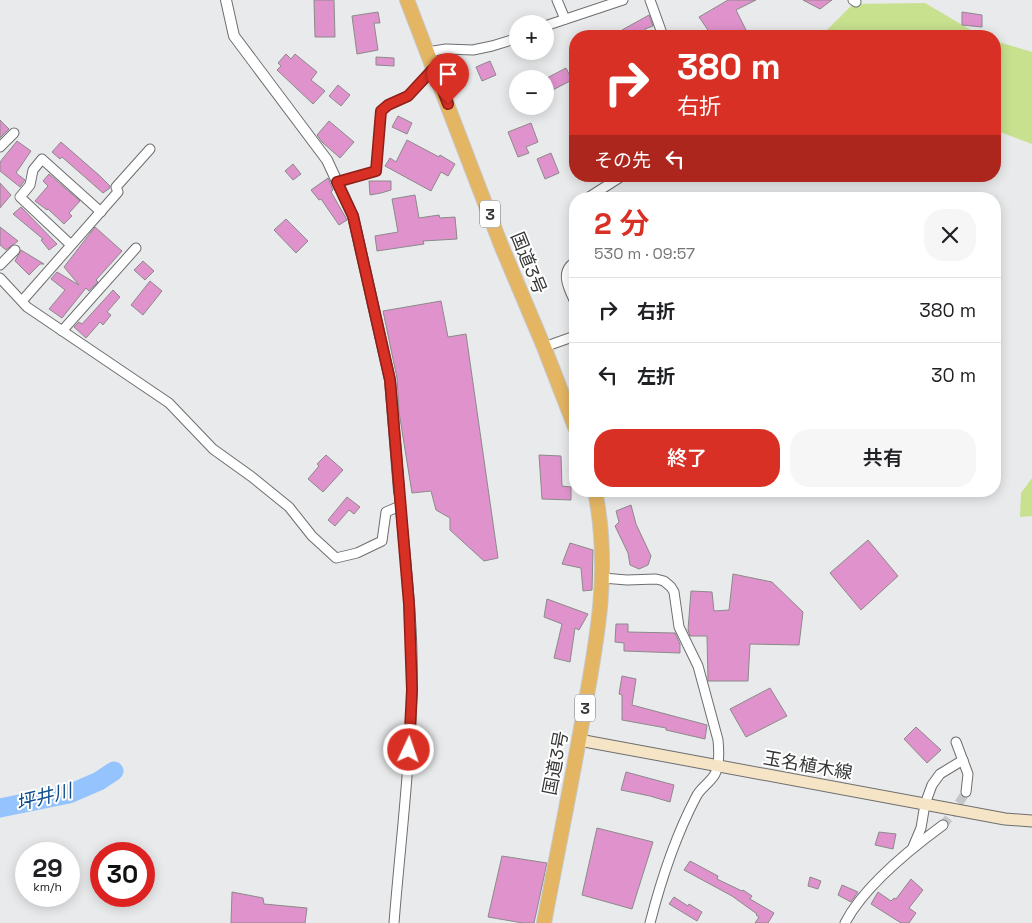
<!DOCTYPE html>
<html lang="ja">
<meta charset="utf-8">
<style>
:root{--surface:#fff;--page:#f6f6f6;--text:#202124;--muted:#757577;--line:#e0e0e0;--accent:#d93025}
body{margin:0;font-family:"Space Grotesk","Noto Sans JP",sans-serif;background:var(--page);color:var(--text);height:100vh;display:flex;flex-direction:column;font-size:19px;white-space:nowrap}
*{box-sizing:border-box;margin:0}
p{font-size:16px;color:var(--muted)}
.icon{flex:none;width:28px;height:28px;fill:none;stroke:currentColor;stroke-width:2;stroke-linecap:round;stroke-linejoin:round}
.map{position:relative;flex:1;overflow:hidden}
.sheet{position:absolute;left:569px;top:192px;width:432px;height:305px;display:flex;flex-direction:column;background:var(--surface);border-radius:20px;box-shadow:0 2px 12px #0003}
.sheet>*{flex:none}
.hud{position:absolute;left:569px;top:30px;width:432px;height:152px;border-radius:20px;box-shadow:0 2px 12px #0003;background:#d93025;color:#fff;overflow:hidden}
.controls{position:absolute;left:509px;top:15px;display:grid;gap:10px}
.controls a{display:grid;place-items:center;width:45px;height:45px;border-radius:50%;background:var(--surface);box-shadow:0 2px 12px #0003;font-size:25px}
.speed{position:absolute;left:15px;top:842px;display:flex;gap:10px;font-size:25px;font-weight:700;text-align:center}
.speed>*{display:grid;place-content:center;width:65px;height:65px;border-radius:50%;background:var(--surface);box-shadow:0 2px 12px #0003;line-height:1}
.speed small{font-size:12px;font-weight:400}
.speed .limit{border:8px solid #d22;background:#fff;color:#111}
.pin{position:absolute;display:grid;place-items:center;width:42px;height:42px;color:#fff;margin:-51px -21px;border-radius:50% 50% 50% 0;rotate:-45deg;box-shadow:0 0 5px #0007}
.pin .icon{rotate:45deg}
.me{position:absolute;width:55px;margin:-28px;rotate:3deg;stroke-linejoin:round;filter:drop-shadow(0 0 4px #0008)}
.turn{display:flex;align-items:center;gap:18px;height:105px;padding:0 25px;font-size:22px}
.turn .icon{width:65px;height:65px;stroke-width:2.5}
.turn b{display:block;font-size:35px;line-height:42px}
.then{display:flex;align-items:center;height:48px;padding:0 25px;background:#0003;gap:10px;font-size:19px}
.round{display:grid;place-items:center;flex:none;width:52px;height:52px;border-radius:20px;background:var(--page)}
.headline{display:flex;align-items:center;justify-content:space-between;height:85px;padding:0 25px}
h1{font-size:30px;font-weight:600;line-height:38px;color:var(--accent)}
.primary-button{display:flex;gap:10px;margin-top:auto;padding:10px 25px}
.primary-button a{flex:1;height:58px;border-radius:20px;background:var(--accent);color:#fff;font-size:20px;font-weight:600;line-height:58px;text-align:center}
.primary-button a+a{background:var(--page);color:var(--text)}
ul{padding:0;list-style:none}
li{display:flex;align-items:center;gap:15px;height:65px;padding:0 25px;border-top:1px solid var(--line)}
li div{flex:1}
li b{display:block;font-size:19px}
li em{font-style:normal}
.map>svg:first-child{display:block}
</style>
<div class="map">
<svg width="1032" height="923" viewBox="0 0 1032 923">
<rect width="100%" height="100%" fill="#e9eaeb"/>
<g fill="#c7e18e">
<polygon points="925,3 981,36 821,36 853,4"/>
<polygon points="995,41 1032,52 1032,144 995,130"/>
<polygon points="1032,478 1032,516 1020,517 1021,493"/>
</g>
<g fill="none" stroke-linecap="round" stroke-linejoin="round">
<polyline stroke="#94c3fd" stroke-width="19" points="0,808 69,794 99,781 114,771"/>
</g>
<g fill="#e092cd" stroke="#8b8a8a">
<polygon points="314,0 334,0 335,37 315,37"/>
<polygon points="728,0 756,0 736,10 749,36 712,36 699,17"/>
<polygon points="803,0 832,0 820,9"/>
<polygon points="378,12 380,23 374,23 378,50 357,54 352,16"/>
<polygon points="962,12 982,15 982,27 962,25"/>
<polygon points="649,15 653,26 645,29 649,36 625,36 622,30"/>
<polygon points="286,54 291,59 295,54 317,72 311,80 325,91 313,104 277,70 281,66 278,63"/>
<polygon points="376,57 394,58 394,66 376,65"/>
<polygon points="490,61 496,75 482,81 476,67"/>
<polygon points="566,68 572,80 545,94 545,79"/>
<polygon points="338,85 350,95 341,106 329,96"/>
<polygon points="398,116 412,123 407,134 392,127"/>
<polygon points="0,120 9,129 0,138"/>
<polygon points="329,121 354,142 340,158 322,142 317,135"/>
<polygon points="531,123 538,142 526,147 529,153 518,157 508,132"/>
<polygon points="407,140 439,157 440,155 455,164 448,176 441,172 431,191 385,166 390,158 396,162"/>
<polygon points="17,141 31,151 16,173 25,180 20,187 0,171 0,162"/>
<polygon points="61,142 100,176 110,186 110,188 103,193 62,157 60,159 52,152"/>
<polygon points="551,153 559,173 545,179 537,159"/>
<polygon points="293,164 301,174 293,180 285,171"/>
<polygon points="49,174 80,201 69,213 72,216 64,224 48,209 47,210 35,201 48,186 43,181"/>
<polygon points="328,178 333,190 331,192 346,218 347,220 339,225 321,199 319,200 311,190"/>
<polygon points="369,181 391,181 391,190 381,193 370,195"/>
<polygon points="0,183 11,195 0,208"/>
<polygon points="415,195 419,218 439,215 440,218 455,217 457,239 423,241 424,244 377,251 375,236 398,232 392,199"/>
<polygon points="21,207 57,244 49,250 41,240 43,239 13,214"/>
<polygon points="286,219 308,241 296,253 274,230"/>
<polygon points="0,227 18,241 6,250 0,245"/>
<polygon points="95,227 122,251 96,280 98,282 89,291 86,288 62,318 49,309 65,290 51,279 57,272 79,285 64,267"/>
<polygon points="21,250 44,264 40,264 29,275 15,261"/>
<polygon points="143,261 154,271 145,280 134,270"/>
<polygon points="150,281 162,291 143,315 131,305"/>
<polygon points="113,290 120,297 107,312 111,315 103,325 100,322 86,338 74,327 79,322 82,324"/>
<polygon points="441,301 448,337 466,334 498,558 484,561 450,530 450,518 436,510 431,491 412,493 399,412 397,378 383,311"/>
<polygon points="326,455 343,470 323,492 308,479 319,466 317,464"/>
<polygon points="539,455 561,456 562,486 571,487 571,500 542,499"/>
<polygon points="347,497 360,507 354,514 349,510 335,526 328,520"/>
<polygon points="631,505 636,524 651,556 648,565 639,569 630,565 628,553 615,526 619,522 616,511"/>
<polygon points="868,540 898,576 861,610 830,573"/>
<polygon points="570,543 593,550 592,590 583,591 581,568 562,564"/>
<polygon points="733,574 772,582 803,612 799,645 750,644 748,681 708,681 707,636 690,636 688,630 691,591 712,592 714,611 729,610"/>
<polygon points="547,599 588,614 579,630 575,628 570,662 554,658 562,624 544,617"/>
<polygon points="616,624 628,624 628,632 675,633 680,644 680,653 624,651 624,643 615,642"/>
<polygon points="622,676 636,679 632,705 707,725 705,739 666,730 666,728 622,720 622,695 619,694"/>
<polygon points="770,688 787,716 746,737 730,709"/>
<polygon points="916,727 941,750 927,763 904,739"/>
<polygon points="626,772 674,785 670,802 650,796 621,790"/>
<polygon points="597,828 653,842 632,909 582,895"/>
<polygon points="879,832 896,834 893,849 875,845"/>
<polygon points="502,856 547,863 534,923 523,923 488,917"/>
<polygon points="690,861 718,876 717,879 742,891 743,890 752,896 750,899 774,913 768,923 755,923 759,917 756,915 757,914 732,896 684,870"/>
<polygon points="810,877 821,881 818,889 808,886"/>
<polygon points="911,879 923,890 909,908 916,913 909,923 901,923 871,904 878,892 891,901 894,898 896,899"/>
<polygon points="842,885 858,892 851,902 838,895"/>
<polygon points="232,892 263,898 264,904 307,908 305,923 231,923"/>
<polygon points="674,897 688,906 689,904 702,912 697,921 669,904"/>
</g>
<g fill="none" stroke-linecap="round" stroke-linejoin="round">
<polyline stroke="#c5c6c7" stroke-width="9" stroke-dasharray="9 4.5" stroke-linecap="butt" points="943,825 952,814 966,792"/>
<g stroke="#6d6e6f" stroke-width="6">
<polyline id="service" points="338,182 376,171 381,111 388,105 408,96 431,71"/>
</g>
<g stroke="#6d6e6f" stroke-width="11">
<g id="minor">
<polyline points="557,0 565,19"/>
<polyline points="650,0 663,36"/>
<polyline points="853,0 856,2"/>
<polyline points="545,26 623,0"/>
<polyline points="427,52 446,49 473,50 492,46 518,38"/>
<polyline points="0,147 14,133"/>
<polyline points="586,199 622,176"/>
<polyline points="71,245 20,197 30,185 33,170 42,159 101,212"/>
<path d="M575,262C559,272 569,289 575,302"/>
<polyline points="0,265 15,250"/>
<polyline points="0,278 27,307 169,403 213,449 252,477 289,507 312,536 336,558 357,553 382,541 386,512 400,506"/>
<polyline points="22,301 118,192 116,187 150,149"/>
<polyline points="62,331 136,248"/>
<polyline points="544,347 575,336"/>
<path d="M603,578L627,580L656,579L664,581L671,587L674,592L679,627L698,666L718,740C719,750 720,764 715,774C710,783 700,788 696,797C675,837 661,880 650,923"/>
<polyline points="956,742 968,774 966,792"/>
<polyline points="913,847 921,828 925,804 932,785 940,774 963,760"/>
<path d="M394,923C400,846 410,769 412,692C414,625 405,558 399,491"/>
<path d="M845,923C864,886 909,850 943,825"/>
</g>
</g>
<g stroke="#6d6e6f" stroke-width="12">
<polyline id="tertiary" points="226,0 234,36 327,160 353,216 390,380 399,491"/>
</g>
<g stroke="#6d6e6f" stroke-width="13">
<polyline id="secondary" points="579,740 1005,819 1032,821"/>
</g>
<g stroke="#c6c7c7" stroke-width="16">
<g id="trunk">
<polyline points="407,0 501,245 544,347 575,427"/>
<path d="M544,923C557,854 571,786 583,717C597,641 611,569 595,491"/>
</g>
</g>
<use href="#service" stroke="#fff" stroke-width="4.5"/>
<use href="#minor" stroke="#fff" stroke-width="9"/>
<use href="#tertiary" stroke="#fff" stroke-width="10"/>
<use href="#secondary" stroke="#f5e4c5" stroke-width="11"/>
<use href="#trunk" stroke="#e4b664" stroke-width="14"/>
</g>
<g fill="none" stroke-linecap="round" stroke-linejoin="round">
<g stroke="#8d1f18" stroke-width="12">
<polyline id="route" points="409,750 412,690 409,604 390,380 353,216 337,182 376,171 381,111 388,105 408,96 434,68 448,104"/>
</g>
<use href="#route" stroke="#d93025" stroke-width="9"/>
</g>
<g text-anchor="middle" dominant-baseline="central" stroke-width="4" stroke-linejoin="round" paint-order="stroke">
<g fill="#fff" stroke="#727272" stroke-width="1">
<rect x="480" y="200.5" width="20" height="27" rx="4"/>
<rect x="575" y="694.5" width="20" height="27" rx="4"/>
</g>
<g font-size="16" font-weight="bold" fill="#353636">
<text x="490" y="214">3</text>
<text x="585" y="708">3</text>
</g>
<g font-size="18" fill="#353636" stroke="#fff">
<text transform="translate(529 263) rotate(68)">国道3号</text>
<text transform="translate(555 763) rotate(-79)">国道3号</text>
<text transform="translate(808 765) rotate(10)">玉名植木線</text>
</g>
<g font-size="19" font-style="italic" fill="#104e8d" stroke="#fff">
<text transform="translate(44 797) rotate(-14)">坪井川</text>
</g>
</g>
</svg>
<div class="controls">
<a>+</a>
<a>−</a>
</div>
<div class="speed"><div>29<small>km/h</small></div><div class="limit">30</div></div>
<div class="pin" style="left:448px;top:104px;background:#d93025"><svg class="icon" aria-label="arrive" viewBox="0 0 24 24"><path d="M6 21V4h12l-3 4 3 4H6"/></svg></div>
<svg class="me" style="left:409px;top:750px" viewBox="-20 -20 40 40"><circle r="17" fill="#d93025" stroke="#fff" stroke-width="3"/><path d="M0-11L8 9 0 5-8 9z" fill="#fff"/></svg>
<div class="hud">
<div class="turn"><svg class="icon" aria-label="right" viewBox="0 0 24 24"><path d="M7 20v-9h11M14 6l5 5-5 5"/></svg><div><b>380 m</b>右折</div></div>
<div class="then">その先<svg class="icon" aria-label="left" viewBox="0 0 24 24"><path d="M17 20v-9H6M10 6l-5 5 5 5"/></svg></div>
</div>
<section class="sheet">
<div class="headline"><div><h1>2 分</h1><p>530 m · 09:57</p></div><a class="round"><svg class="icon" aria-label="close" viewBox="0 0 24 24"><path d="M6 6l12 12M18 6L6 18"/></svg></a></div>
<ul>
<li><svg class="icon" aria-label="right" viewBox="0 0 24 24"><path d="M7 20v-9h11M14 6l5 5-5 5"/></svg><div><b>右折</b></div><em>380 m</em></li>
<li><svg class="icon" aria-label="left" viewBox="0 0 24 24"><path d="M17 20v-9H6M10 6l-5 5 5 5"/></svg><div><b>左折</b></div><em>30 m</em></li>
</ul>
<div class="primary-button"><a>終了</a><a>共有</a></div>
</section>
</div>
